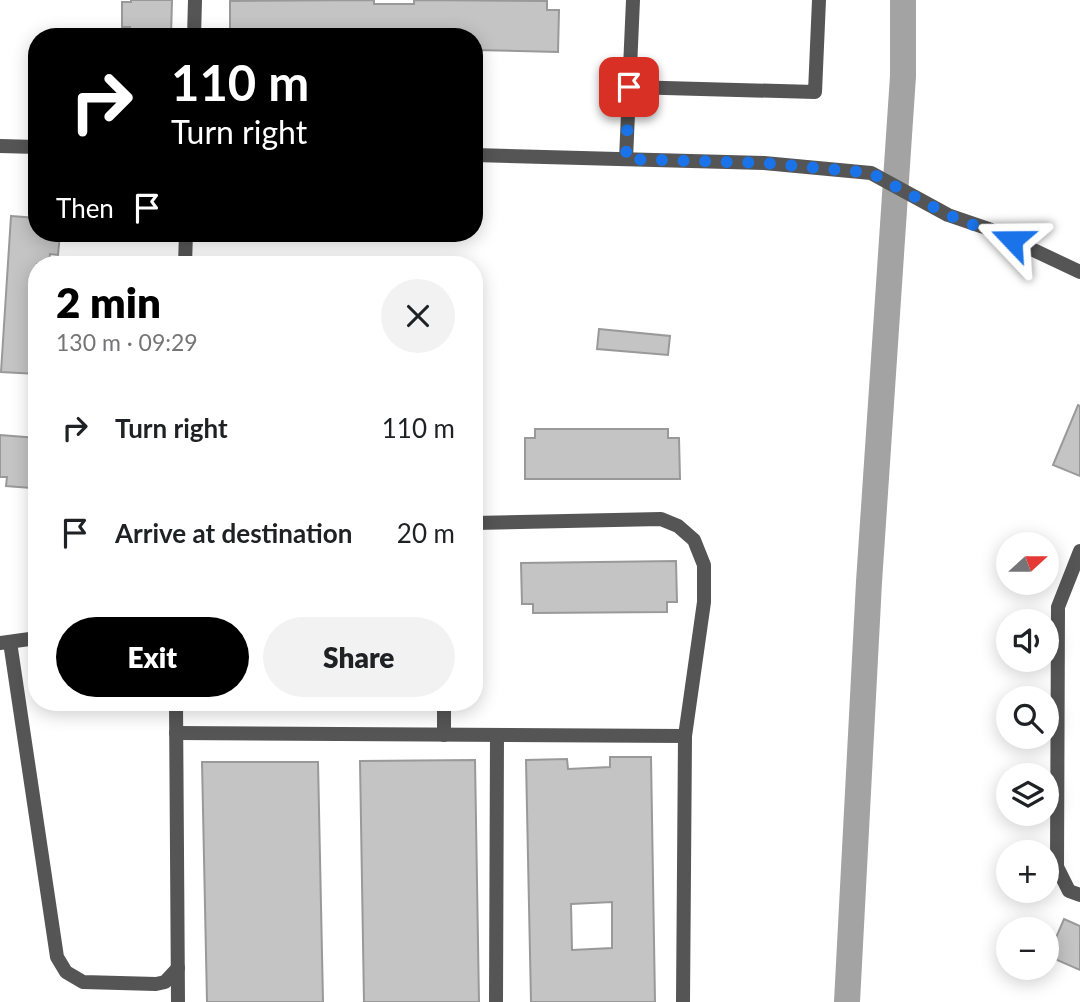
<!DOCTYPE html>
<meta charset="utf-8">
<style>
:root{--surface:#fff;--page:#f2f2f2;--text:#202124;--muted:#757577;--accent:#000}
body{margin:0;font-family:Lato,sans-serif;background:var(--page);color:var(--text);height:100vh;display:flex;flex-direction:column;font-size:26px;white-space:nowrap}
*{box-sizing:border-box;margin:0}
p{font-size:23px;color:var(--muted)}
.icon{flex:none;width:38px;height:38px;fill:none;stroke:currentColor;stroke-width:2;stroke-linecap:round;stroke-linejoin:round}
.map{position:relative;flex:1;overflow:hidden}
.sheet{position:absolute;left:28px;top:256px;width:455px;height:455px;display:flex;flex-direction:column;background:var(--surface);border-radius:28px;box-shadow:0 4px 18px #0003}
.sheet>*{flex:none}
.guide{position:absolute;left:28px;top:28px;width:455px;height:214px;border-radius:28px;box-shadow:0 4px 18px #0003;background:#000;color:#fff;overflow:hidden}
.needle{width:46px;rotate:69deg}
.tools{position:absolute;left:996px;top:532px;display:grid;gap:14px}
.tools a{display:grid;place-items:center;width:63px;height:63px;border-radius:50%;background:var(--surface);box-shadow:0 4px 18px #0003;font-size:35px}
.pin{position:absolute;display:grid;place-items:center;width:60px;height:60px;color:#fff;margin:-30px;border-radius:14px;box-shadow:0 4px 10px #0006}
.me{position:absolute;width:77px;margin:-38px;rotate:293deg;stroke-linejoin:round;filter:drop-shadow(0 0 5px #0008)}
.turn{display:flex;align-items:center;gap:24px;height:147px;padding:0 28px;font-size:32px}
.turn .icon{width:91px;height:91px;stroke-width:2.5}
.turn b{display:block;font-size:49px;line-height:60px}
.then{display:flex;align-items:center;height:66px;padding:0 28px;background:#0003;gap:14px;font-size:26px}
.round{display:grid;place-items:center;flex:none;width:74px;height:74px;border-radius:37px;background:var(--page)}
.overview{display:flex;align-items:center;justify-content:space-between;height:119px;padding:0 28px}
h1{font-size:42px;font-weight:800;line-height:52px;color:var(--accent)}
.action{display:flex;gap:14px;margin-top:auto;padding:14px 28px}
.action a{flex:1;height:80px;border-radius:42px;background:var(--accent);color:#fff;font-size:28px;font-weight:800;line-height:80px;text-align:center}
.action a+a{background:var(--page);color:var(--text)}
ul{padding:0;list-style:none}
li{display:flex;align-items:center;gap:21px;height:105px;padding:0 28px}
li div{flex:1}
li b{display:block;font-size:26px}
li em{font-style:normal}
.map>svg:first-child{display:block}
</style>
<div class="map">
<svg width="1080" height="1002" viewBox="0 0 1080 1002">
<rect width="100%" height="100%" fill="#fff"/>
<g fill="none" stroke-linecap="round" stroke-linejoin="round">
<polyline stroke="#a3a3a3" stroke-width="26" points="847,1002 869,582 903,76 903,0"/>
</g>
<g fill="#c4c4c4" stroke="#999" stroke-width="2" fill-rule="evenodd">
<polygon points="131,0 172,0 171,37 130,37 130,27 122,27 122,2 131,2"/>
<polygon points="374,0 374,4 414,4 414,0 547,1 547,10 559,10 558,52 474,50 474,37 230,37 230,1"/>
<polygon points="11,216 37,218 37,233 60,233 58,255 50,254 49,264 37,264 37,374 1,372"/>
<polygon points="599,329 670,336 668,355 597,349"/>
<polygon points="1078,405 1080,406 1080,476 1053,465"/>
<polygon points="535,429 668,429 668,438 679,438 680,479 525,479 525,438 535,438"/>
<polygon points="0,435 37,438 37,479 32,479 31,488 6,486 7,477 0,477"/>
<polygon points="676,561 677,602 667,602 667,612 533,613 533,604 522,604 521,563"/>
<path d="M610,757H651L655,1002H531L526,760L567,759L568,769L610,767ZM612,902V948L572,950L571,904Z"/>
<polygon points="475,760 479,1002 364,1002 360,761"/>
<polygon points="202,762 318,762 323,1002 207,1002"/>
<polygon points="1064,919 1080,926 1080,970 1048,956"/>
</g>
<g fill="none" stroke-linecap="round" stroke-linejoin="round">
<polyline stroke="#555" stroke-width="14" points="1080,551 1058,607 1057,867 1069,891 1080,895"/>
<g stroke="#555" stroke-width="14">
<polyline points="194,37 195,0"/>
<polyline points="629,87 815,92 819,0"/>
<polyline points="0,146 37,147"/>
<polyline points="474,155 764,163 871,173 948,215 989,229 1080,272"/>
<polyline points="626,159 633,0"/>
<polyline points="185,264 186,233"/>
<polyline points="474,523 661,519 678,526 694,540 704,565 704,602 685,736 683,1002"/>
<polyline points="10,642 57,957 66,972 83,982 156,984 165,982 178,968"/>
<polyline points="0,643 37,638"/>
<polyline points="176,702 178,1002"/>
<polyline points="444,702 444,735"/>
<polyline points="176,733 685,736"/>
<polyline points="496,1002 497,736"/>
</g>
</g>
<g fill="none" stroke-linecap="round" stroke-linejoin="round">
<polyline stroke="#1a73e8" stroke-width="12" stroke-dasharray="0 21.6" points="629,87 626,159 764,163 871,173 948,215 1012,240"/>
</g>
</svg>
<div class="tools">
<a><svg class="needle" viewBox="-14 -14 28 28"><path d="M0-13l5 13h-10z" fill="#e53935"/><path d="M0 13l5-13h-10z" fill="#757577"/></svg></a>
<a><svg class="icon" aria-label="sound" viewBox="0 0 24 24"><path d="M4 9h4l5-4v14l-5-4H4zM17 9q2 3 0 6"/></svg></a>
<a><svg class="icon" aria-label="search" viewBox="0 0 24 24"><circle cx="10" cy="10" r="6"/><path d="M15 15l6 6"/></svg></a>
<a><svg class="icon" aria-label="layers" viewBox="0 0 24 24"><path d="M12 4l9 5-9 5-9-5zM3 14l9 5 9-5"/></svg></a>
<a>+</a>
<a>−</a>
</div>
<div class="pin" style="left:629px;top:87px;background:#d93025"><svg class="icon" aria-label="arrive" viewBox="0 0 24 24"><path d="M6 21V4h12l-3 4 3 4H6"/></svg></div>
<svg class="me" style="left:1012px;top:240px" viewBox="-20 -20 40 40"><path d="M0-17L14 15 0 8-14 15z" fill="#1a73e8" stroke="#fff" stroke-width="4"/></svg>
<div class="guide">
<div class="turn"><svg class="icon" aria-label="right" viewBox="0 0 24 24"><path d="M7 20v-9h11M14 6l5 5-5 5"/></svg><div><b>110 m</b>Turn right</div></div>
<div class="then">Then<svg class="icon" aria-label="arrive" viewBox="0 0 24 24"><path d="M6 21V4h12l-3 4 3 4H6"/></svg></div>
</div>
<section class="sheet">
<div class="overview"><div><h1>2 min</h1><p>130 m · 09:29</p></div><a class="round"><svg class="icon" aria-label="close" viewBox="0 0 24 24"><path d="M6 6l12 12M18 6L6 18"/></svg></a></div>
<ul>
<li><svg class="icon" aria-label="right" viewBox="0 0 24 24"><path d="M7 20v-9h11M14 6l5 5-5 5"/></svg><div><b>Turn right</b></div><em>110 m</em></li>
<li><svg class="icon" aria-label="arrive" viewBox="0 0 24 24"><path d="M6 21V4h12l-3 4 3 4H6"/></svg><div><b>Arrive at destination</b></div><em>20 m</em></li>
</ul>
<div class="action"><a>Exit</a><a>Share</a></div>
</section>
</div>
